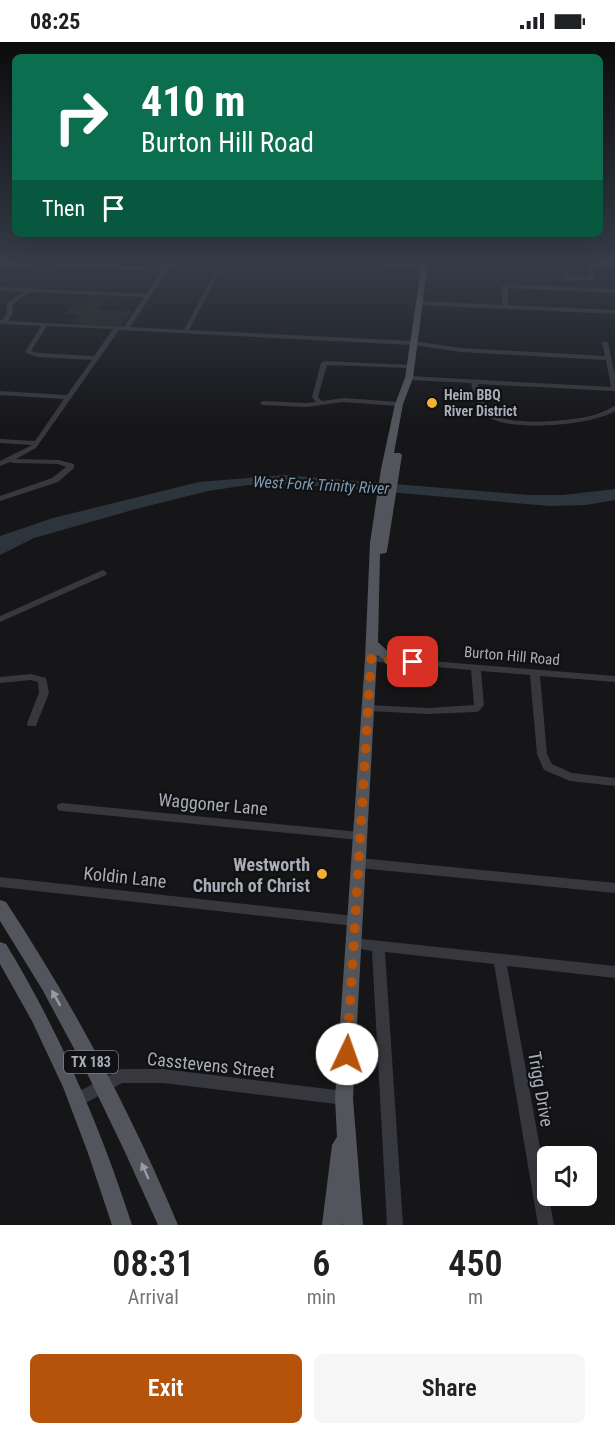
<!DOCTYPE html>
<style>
:root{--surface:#fff;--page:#f6f6f6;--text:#202124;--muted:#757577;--accent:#b45309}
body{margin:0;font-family:"Roboto Condensed",sans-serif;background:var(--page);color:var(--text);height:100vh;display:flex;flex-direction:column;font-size:22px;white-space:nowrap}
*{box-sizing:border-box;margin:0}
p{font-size:20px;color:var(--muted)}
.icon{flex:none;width:33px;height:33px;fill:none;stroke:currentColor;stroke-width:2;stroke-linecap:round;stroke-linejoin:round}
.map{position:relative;height:1183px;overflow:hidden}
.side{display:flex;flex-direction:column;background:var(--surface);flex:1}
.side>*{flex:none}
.hud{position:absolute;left:12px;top:12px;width:591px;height:183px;border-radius:9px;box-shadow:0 6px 24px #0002;background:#0b6e4f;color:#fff;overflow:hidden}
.controls{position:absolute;left:537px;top:1104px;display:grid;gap:12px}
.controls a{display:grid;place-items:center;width:60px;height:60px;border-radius:9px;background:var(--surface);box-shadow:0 6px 24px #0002;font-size:30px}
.pin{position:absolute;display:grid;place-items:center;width:51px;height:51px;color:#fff;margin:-26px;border-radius:12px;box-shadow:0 3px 9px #0006}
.me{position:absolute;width:66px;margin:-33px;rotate:3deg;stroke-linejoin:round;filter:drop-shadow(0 0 4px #0008)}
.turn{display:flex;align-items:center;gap:21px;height:126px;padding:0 30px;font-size:27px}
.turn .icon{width:78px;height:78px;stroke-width:2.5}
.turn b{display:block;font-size:42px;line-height:51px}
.then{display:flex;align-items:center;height:57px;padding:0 30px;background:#0003;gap:12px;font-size:22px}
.eta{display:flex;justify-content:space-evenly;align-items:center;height:102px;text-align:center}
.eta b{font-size:36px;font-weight:600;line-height:42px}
.action{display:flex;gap:12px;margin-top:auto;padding:12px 30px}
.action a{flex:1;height:69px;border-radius:9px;background:var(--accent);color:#fff;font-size:24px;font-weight:600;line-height:69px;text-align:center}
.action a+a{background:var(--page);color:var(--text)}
.status{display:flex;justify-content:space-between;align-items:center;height:42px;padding:0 30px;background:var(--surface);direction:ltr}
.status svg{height:16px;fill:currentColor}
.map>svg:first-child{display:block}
</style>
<div class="status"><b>08:25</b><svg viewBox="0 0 49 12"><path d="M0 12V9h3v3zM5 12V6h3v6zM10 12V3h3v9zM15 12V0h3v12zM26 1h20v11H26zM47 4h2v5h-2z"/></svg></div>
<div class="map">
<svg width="615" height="1183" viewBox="0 0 615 1183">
<rect width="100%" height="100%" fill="#161618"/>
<polygon fill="#1e261f" points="92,253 107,254 98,268 132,269 121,285 70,282 78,272 65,272 72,263 84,264"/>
<polygon fill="#2c353c" points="284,433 528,453 563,453 615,447 615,458 586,463 550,464 294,442 248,443 208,449 136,467 34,496 0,513 0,494 53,476 199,440"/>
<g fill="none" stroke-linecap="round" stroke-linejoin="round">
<g fill="#37383d" fill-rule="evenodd">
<path d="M0,219L164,226L170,219H174L130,285L184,288L221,219H225L189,288L413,299L461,306L605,314L602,301L605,299L608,301L615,333V349L478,342C480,352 483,364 491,371C508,385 573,379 594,373C601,371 608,367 615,364V369C593,383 509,391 487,374C477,367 474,353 471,341L409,338L406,336L409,334L611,345L606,318L461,310L413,303L119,288L36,406L16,417L59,418L74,422V426L58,440L0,459V454L52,436L66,425L58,422L13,421L10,420L0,424V419L32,403L0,401V397L35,399L64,357L0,353V349L67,353L92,318L38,315L26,311L25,310L41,284L0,282V278H2L7,271V261L23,250L0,249V245L146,252L162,229L0,221ZM29,250L144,255L124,285L8,279L13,271L12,263ZM47,284L113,287L94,314L38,311L31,309Z"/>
<polygon points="325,219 424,222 427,224 424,226 327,220"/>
<path d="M534,219L590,220L615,221V225L593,223L595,238H567L564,236L562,222L536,220ZM567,222L588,223L590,235H569Z"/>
<polygon points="505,242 615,247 615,251 508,246 508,263 615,268 615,272 419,263 416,261 419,259 502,263 502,244"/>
<polygon points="324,319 412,323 412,325 410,326 327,323 318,355 322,359 343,356 399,360 402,362 399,364 343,360 306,365 263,363 260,361 263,359 306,361 316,360 312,355 321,321"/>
<polygon points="103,528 107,531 106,533 0,580 0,574"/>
<polygon points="371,614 615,634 615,640 540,634 547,712 552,722 572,731 615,736 615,744 570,739 544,728 537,712 530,633 481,629 484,663 479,669 476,670 429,672 368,669 365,668 363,666 365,664 368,663 429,666 474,663 471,628 368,619 366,617"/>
<polygon points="31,632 46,636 49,651 37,681 36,684 28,684 27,681 39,651 38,640 31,638 0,641 0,635"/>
<polygon points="62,761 360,790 364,791 366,794 364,797 360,798 62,769 58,768 57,765 58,762"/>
<polygon points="359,816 615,841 615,851 359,826 355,824 353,821 355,818"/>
<polygon points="0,835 354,874 358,875 360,879 358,883 354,884 0,845"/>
<polygon points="353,896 615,924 615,936 507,924 554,1183 538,1183 494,922 385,910 403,1183 387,1183 372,909 349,905 347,901 349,897"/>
<polygon points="121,1027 163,1027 344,1049 349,1051 351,1056 349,1061 344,1063 163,1041 122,1041 84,1062 79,1064 74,1062 72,1057 74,1052"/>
</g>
<g fill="#53555c" fill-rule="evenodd">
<polygon points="422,219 428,219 413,336 403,362 394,411 400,411 402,413 387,509 386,511 380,512 378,600 398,619 392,623 377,613 353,1056 363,1183 343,1183 343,1181 342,1183 322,1183 332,1103 337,1095 335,1056 365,617 370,501 381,427 395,362 405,336"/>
<path d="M0,858L6,860C73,962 131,1070 178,1183H158L124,1108L85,1027L42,947L0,879Z"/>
<path d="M0,900L6,902C60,991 100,1084 132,1183H112L88,1111L63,1045L32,979L0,922Z"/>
</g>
</g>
<defs><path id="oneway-solid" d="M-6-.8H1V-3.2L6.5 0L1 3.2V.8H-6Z" transform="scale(1.5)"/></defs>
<g fill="#979ba6">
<use href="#oneway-solid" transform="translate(56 956) rotate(-119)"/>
<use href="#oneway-solid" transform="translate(145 1129) rotate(-114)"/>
</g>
<linearGradient id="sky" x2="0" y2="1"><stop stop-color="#0c0c0d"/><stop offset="0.57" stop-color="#363c48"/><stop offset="1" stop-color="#363c48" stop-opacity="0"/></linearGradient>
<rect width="615" height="384" fill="url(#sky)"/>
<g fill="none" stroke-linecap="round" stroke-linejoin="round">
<polyline stroke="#b45309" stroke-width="10" stroke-dasharray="0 18" points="347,1012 371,617 413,620"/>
</g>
<g fill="#f2b134" stroke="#111113" stroke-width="2">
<circle cx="432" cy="361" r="6"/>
<circle cx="322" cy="832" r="6"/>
</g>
<g text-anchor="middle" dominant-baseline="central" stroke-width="4.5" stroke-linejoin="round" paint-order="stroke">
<g font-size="14" font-weight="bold" fill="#a8adb8" stroke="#111113" text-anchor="start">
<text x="444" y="353">Heim BBQ<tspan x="444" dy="16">River District</tspan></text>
</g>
<rect fill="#111113" stroke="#7b7e86" stroke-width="1.5" x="64" y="1009" width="54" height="22" rx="4.5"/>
<g font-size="14" font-weight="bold" fill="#a8adb8">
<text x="91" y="1020">TX 183</text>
</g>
<g font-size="15" fill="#a8adb8" stroke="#111113">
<text transform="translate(512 614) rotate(5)">Burton Hill Road</text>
</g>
<g font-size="16" font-style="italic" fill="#7f9bb3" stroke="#111113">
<text transform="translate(321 443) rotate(3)">West Fork Trinity River</text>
</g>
<g font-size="18" fill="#a8adb8" stroke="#111113">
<text transform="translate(213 762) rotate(5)">Waggoner Lane</text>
<text transform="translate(125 835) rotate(6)">Koldin Lane</text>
<text transform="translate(211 1023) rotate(6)">Casstevens Street</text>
<text transform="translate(541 1047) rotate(80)">Trigg Drive</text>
</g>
<g font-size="18" font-weight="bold" fill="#a8adb8" stroke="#111113" text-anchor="end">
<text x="310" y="822">Westworth<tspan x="310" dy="21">Church of Christ</tspan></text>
</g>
</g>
</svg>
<div class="controls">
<a><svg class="icon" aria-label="sound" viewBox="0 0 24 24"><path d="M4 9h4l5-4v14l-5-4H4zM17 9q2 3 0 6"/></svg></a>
</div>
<div class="pin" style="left:413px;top:620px;background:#d93025"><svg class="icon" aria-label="arrive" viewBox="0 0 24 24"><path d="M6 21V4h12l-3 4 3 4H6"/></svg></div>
<svg class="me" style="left:347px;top:1012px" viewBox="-20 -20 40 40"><circle r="19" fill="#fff"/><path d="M0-13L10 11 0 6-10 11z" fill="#b45309"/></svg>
<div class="hud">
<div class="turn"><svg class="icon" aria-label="right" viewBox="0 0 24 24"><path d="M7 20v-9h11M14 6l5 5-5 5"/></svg><div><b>410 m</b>Burton Hill Road</div></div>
<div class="then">Then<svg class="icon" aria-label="arrive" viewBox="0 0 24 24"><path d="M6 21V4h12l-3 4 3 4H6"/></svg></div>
</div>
</div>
<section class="side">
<div class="eta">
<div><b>08:31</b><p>Arrival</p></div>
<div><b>6</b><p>min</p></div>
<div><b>450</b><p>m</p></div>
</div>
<div class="action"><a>Exit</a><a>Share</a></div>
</section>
